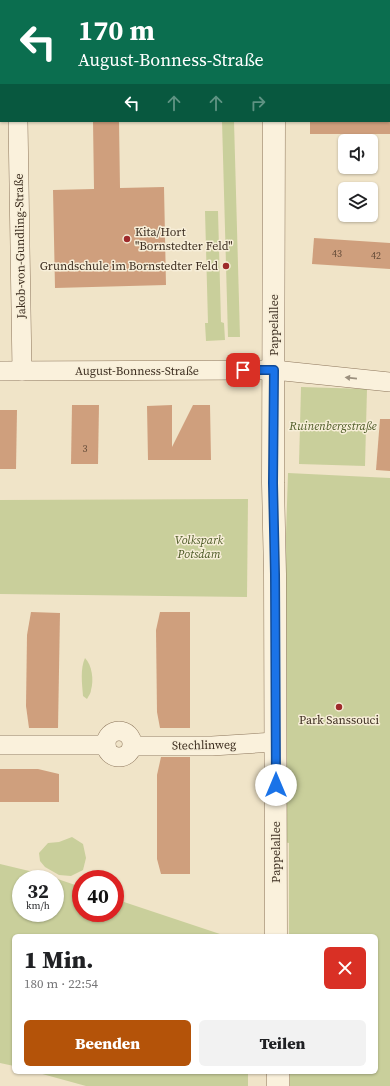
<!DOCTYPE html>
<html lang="de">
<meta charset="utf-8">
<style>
:root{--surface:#fff;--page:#f2f2f2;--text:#202124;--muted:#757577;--accent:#b45309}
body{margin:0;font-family:"Source Serif 4",serif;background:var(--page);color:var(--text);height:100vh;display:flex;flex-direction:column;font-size:15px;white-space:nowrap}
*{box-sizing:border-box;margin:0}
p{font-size:13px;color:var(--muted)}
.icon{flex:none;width:22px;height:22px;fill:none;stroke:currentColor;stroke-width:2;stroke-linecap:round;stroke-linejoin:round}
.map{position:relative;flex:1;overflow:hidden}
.side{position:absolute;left:12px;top:934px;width:366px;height:140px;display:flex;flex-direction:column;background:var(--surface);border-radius:6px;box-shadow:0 1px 3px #0004}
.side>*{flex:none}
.hud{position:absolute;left:0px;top:0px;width:390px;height:122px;box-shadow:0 1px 3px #0004;background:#0b6e4f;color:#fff;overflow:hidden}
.tools{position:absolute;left:338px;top:134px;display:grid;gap:8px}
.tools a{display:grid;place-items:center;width:40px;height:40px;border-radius:6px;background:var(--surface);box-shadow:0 1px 3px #0004;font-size:20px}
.speed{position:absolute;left:12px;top:870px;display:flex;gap:8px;font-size:20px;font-weight:700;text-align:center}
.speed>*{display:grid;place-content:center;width:52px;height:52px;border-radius:50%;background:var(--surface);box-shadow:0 1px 3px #0004;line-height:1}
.speed small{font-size:10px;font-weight:400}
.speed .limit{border:6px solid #d22;background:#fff;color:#111}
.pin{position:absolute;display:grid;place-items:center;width:34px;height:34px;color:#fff;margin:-17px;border-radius:8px;box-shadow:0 2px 6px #0006}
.me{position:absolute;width:44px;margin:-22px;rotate:0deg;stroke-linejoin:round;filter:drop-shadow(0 0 3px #0008)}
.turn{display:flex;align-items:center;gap:14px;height:84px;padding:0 12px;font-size:18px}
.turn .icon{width:52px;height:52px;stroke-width:2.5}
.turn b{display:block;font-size:28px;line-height:34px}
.lanes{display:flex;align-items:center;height:38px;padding:0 12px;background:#0003;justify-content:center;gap:20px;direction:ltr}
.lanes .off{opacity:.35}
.round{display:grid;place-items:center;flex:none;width:42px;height:42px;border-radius:6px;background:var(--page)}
.headline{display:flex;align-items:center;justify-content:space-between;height:68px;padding:0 12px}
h1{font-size:24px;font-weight:800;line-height:30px}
.action{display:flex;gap:8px;margin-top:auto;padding:8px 12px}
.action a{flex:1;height:46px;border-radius:6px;background:var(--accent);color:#fff;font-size:16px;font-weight:800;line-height:46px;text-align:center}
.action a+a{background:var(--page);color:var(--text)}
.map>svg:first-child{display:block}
</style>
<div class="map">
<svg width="390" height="1086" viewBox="0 0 390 1086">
<rect width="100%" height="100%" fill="#f0e4c8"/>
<g fill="#c9cf9b" fill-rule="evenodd">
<rect x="172" y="0" width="65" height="1"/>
<polygon points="222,121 234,121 240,337 228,337"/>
<polygon points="205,211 218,211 221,322 224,323 225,340 206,341 205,323 208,323"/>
<polygon points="301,387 367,389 365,466 299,464"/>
<polygon points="288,473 390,478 390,1086 290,1086 290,1072 376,1072 376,936 289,936 289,843 276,841"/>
<polygon points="248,499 247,597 0,594 0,500"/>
<path d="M85,658C92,665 94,680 91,690C91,693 88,697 87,699L83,696C82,683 80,669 85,658Z"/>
<polygon points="72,837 83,844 86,858 83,870 71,876 59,875 45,867 40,861 39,853 48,843 59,842"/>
<path d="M0,864L46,875L81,887V913H115V899L226,936H14V1066L0,1063ZM21,879H55V913H21Z"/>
<polygon points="35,1072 248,1072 248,1086 86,1086"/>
</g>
<g fill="#cf9f7d">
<polygon points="93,121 119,121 120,188 164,187 166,285 55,288 53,190 94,189"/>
<rect x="310" y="121" width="80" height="13"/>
<polygon points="314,238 390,243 390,269 312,264"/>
<polygon points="72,405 99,405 98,464 71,464"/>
<polygon points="172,405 172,447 193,405 210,405 211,460 148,460 147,406"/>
<polygon points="0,410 17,410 16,469 0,469"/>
<polygon points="380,419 390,419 390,471 376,470"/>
<polygon points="31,612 60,613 58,728 29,728 26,706 27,635"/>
<polygon points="160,612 190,612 190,728 160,728 157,712 156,630"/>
<polygon points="161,757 190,757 190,874 161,874 157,859 157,775"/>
<polygon points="0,769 38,769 59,774 59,802 0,802"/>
</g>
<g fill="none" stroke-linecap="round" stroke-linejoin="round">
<g stroke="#8d765c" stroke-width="20">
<g id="minor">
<polyline points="16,0 16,1"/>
<polyline points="18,121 22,371"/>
<polyline points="0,371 274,370 390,382"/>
<circle cx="119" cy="744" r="13"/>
<polyline points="0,745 106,745"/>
<polyline points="133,746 212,746 275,742"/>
</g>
</g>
<g stroke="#8d765c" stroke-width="23">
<g id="tertiary">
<polyline points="274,0 274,1"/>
<polyline points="274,121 273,483 275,574 276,936"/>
<polyline points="278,1072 278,1086"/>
</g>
</g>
<use href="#minor" stroke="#faf1dc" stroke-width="19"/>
<use href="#tertiary" stroke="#faf1dc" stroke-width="22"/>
</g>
<defs><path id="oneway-solid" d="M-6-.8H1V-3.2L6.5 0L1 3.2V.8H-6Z"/></defs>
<use fill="#9c907e" href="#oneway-solid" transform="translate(351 378) rotate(-174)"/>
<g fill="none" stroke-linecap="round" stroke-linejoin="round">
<g stroke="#114b97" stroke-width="10">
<polyline id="route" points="243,370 274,370 273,483 275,574 276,785"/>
</g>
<use href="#route" stroke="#1a73e8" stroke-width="7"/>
</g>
<g fill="#9e2a2b" stroke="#f7eed8" stroke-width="1.5">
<circle cx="127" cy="239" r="4"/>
<circle cx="226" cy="266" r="4"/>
<circle cx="339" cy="707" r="4"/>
</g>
<g text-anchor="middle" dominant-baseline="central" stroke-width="3" stroke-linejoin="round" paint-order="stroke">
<g font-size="10" fill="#624a37">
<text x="337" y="253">43</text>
<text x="376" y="255">42</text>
<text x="85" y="448">3</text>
</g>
<g font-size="12" fill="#3d2e20" stroke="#f7eed8" text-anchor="start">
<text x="135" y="232">Kita/Hort<tspan x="135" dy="14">"Bornstedter Feld"</tspan></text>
<text x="218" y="266" text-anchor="end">Grundschule im Bornstedter Feld</text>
<text x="339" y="720" text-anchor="middle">Park Sanssouci</text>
</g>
<g font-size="12" fill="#3d2e20" stroke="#f7eed8">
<text transform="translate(20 246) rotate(-91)">Jakob-von-Gundling-Straße</text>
<text transform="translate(274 325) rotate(-90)">Pappelallee</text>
<text x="137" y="371">August-Bonness-Straße</text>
<text transform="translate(204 745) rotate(-1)">Stechlinweg</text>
<text transform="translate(276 852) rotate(-90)">Pappelallee</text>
</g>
<g font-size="12" font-style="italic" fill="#4d5a26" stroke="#f7eed8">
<text x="333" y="426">Ruinenbergstraße</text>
<text x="199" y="540">Volkspark<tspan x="199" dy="14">Potsdam</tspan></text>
</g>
</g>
</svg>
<div class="tools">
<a><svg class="icon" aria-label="sound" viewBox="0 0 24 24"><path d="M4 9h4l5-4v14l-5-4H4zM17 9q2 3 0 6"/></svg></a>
<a><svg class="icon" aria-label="layers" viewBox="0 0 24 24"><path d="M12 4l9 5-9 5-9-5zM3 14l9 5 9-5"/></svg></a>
</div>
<div class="speed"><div>32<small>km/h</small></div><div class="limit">40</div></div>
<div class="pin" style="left:243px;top:370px;background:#d93025"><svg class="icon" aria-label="arrive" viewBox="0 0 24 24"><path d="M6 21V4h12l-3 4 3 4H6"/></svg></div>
<svg class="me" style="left:276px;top:785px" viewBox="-20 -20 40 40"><circle r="19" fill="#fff"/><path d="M0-13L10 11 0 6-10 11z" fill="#1a73e8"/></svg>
<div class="hud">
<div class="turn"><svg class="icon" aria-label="left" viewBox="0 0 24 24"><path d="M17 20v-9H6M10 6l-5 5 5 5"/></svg><div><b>170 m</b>August-Bonness-Straße</div></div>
<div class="lanes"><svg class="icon" aria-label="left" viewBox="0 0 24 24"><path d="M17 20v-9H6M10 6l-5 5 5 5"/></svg><svg class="icon off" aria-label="ahead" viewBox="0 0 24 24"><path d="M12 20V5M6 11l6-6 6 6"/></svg><svg class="icon off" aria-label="ahead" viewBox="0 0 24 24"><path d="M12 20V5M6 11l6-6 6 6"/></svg><svg class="icon off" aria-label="right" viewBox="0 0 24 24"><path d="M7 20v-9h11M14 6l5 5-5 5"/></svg></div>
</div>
<section class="side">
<div class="headline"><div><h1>1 Min.</h1><p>180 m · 22:54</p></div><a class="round" style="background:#d93025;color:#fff"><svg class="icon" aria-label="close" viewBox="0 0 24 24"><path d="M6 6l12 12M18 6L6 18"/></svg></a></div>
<div class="action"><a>Beenden</a><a>Teilen</a></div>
</section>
</div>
